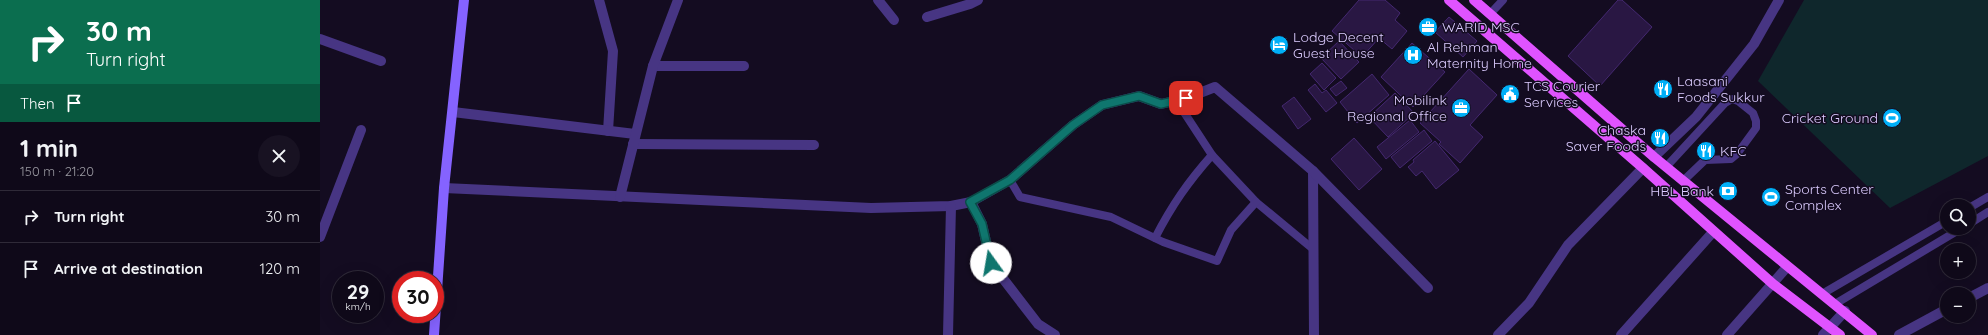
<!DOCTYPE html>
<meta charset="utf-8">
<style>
:root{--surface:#0f0919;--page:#181222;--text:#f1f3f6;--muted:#9b9aa2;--line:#2f2a38}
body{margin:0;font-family:Quicksand,sans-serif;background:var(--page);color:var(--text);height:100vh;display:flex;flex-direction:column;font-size:15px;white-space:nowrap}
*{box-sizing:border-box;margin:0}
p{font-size:13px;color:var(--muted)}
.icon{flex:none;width:22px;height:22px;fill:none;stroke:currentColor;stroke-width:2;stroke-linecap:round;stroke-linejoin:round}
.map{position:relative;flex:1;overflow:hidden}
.sheet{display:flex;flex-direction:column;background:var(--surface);width:320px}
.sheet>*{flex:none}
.hud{background:#0b6e4f;color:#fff;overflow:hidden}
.controls{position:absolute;left:1620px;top:199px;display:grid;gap:8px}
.controls a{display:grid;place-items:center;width:36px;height:36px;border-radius:50%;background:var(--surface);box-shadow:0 4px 16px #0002,0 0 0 1px var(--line);font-size:20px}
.speed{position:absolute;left:12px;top:271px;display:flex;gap:8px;font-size:20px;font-weight:700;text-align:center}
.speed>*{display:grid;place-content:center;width:52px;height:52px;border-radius:50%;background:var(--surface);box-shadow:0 4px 16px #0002,0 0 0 1px var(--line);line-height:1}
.speed small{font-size:10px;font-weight:400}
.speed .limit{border:6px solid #d22;background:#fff;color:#111}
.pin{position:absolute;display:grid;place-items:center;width:34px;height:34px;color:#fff;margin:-17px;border-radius:8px;box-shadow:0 2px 6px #0006}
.me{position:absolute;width:44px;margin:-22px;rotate:347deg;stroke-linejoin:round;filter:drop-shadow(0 0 3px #0008)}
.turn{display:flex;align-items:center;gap:14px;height:84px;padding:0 20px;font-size:18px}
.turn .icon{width:52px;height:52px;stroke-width:2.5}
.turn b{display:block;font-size:28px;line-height:34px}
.then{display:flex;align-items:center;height:38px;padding:0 20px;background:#0003;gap:8px;font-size:15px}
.round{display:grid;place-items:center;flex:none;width:42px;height:42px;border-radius:21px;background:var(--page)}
.overview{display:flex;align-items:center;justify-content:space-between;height:68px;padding:0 20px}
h1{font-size:24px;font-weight:700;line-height:30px}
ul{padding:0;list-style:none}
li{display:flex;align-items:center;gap:12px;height:52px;padding:0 20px;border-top:1px solid var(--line)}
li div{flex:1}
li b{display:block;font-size:15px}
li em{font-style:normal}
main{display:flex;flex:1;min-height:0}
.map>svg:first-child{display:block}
</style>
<main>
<section class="sheet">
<div class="hud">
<div class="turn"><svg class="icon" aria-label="right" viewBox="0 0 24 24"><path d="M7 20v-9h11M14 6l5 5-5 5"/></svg><div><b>30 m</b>Turn right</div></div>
<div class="then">Then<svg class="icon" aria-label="arrive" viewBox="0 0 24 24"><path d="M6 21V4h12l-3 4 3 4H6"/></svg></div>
</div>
<div class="overview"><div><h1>1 min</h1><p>150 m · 21:20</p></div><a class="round"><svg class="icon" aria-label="close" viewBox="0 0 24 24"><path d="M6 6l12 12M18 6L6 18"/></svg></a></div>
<ul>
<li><svg class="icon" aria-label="right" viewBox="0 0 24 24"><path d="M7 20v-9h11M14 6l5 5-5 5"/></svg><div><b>Turn right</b></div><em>30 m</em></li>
<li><svg class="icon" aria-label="arrive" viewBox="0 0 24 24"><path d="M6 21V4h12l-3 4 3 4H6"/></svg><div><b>Arrive at destination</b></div><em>120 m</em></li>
</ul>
</section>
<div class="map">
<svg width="1668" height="335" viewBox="0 0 1668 335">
<rect width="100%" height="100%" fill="#140c21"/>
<polygon fill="#0f272c" points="1484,0 1668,0 1668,156 1570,208 1438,81"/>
<g fill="#291743" stroke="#442870">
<polygon points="1039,0 1065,0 1080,13 1075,20 1087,31 1072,49 1059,38 1042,57 1012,31"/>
<polygon points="1298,0 1302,0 1332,27 1280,86 1248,56"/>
<polygon points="1129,17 1157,41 1143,57 1115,32"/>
<polygon points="1019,41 1039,62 1021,79 1001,58"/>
<polygon points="1092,43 1125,72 1093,107 1061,77"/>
<polygon points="1002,63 1016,78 1004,90 990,74"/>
<polygon points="1149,69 1177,95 1150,125 1163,137 1140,163 1119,144 1121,142 1100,123"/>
<polygon points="1052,74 1069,95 1037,123 1020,102"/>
<polygon points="1021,81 1027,88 1016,96 1010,89"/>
<polygon points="995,84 1002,93 1006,90 1017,103 1006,112 988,90"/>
<polygon points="1075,93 1094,113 1068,137 1049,117"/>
<polygon points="974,97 991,119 978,129 962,106"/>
<polygon points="1090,120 1099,132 1066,159 1057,147"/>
<polygon points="1104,130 1112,141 1080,168 1071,157"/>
<polygon points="1034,138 1062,169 1039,190 1011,159"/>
<polygon points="1115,141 1139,170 1116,189 1102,171 1096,176 1088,167 1094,162 1093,160"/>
</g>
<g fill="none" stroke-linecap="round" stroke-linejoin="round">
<g stroke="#473583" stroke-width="8">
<polyline points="1170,14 1183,0"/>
<polyline points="856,100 892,155 936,202 993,249"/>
<polyline points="1346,167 1405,103 1412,99 1418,101 1433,113 1436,121 1436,128 1417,154 1411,159 1385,160 1363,181"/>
<polyline points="690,180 700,197 791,217 843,242 897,261 911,230 936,202"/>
<polyline points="1649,208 1668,197"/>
<polyline points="1649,224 1668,212"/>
<path d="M835,238C852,205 868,182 892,155"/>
<polyline points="1502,294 1627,221"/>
<polyline points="1515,304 1642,228"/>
</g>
<g stroke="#473583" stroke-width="10">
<polyline points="279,0 293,51 288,131"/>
<polyline points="558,0 574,20"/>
<polyline points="607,17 650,4 658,0"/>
<polyline points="0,39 61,61"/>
<polyline points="333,66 424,66"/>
<polyline points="133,112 315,134"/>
<polyline points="313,144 494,145"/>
<polyline points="1334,157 1376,117 1434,44 1459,0"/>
<polyline points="993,171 994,335"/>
<polyline points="124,188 551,208 631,206 651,202 690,180 753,125 782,105 819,96 841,104 867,98 895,87 993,171 1108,288"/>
<polyline points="300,197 333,66 358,0"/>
<polyline points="651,202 662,224 671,263 718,324 735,335"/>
<polyline points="0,237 41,130"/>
<polyline points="1649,298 1668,288"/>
<polyline points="628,335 631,206"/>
<polyline points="1178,335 1209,303 1248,245 1323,168"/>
<polyline points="1301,335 1393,232"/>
<polyline points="1407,335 1467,267"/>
<polyline points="1503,335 1525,311"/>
<polyline points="1579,335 1627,309"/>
</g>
<polyline stroke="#8563ff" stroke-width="10" points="114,335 124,188 144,0"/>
<g stroke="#e053ff" stroke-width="10">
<polyline points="1129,0 1323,168 1453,284 1520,335"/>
<polyline points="1154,0 1334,157 1552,335"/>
</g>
</g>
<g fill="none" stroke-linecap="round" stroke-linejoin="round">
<g stroke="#0a4d48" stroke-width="10">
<polyline id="route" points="671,263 662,224 650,202 690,180 753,125 782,105 819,96 841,104 866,98"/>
</g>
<use href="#route" stroke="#0f766e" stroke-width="7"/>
</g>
<defs>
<g id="office-disc" transform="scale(1)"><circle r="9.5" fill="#00aff7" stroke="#140c21"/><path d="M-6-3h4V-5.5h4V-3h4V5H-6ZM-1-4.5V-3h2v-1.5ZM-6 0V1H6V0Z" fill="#fff"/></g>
<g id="hotel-disc" transform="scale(1)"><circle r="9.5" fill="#00aff7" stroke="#140c21"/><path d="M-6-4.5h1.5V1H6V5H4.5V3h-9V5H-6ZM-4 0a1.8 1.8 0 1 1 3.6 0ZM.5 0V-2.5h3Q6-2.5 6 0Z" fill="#fff"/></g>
<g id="hospital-disc" transform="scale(1)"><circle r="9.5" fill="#00aff7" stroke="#140c21"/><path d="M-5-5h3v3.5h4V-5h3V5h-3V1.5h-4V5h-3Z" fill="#fff"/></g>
<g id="restaurant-disc" transform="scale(1)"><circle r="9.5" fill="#00aff7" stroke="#140c21"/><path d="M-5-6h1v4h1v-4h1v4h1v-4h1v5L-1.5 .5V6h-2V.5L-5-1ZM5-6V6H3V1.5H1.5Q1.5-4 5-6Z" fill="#fff"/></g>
<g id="civic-disc" transform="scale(1)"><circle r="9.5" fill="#00aff7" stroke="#140c21"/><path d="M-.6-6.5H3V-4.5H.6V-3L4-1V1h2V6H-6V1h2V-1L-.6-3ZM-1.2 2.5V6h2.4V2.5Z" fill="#fff"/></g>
<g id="stadium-disc" transform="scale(1)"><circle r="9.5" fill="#00aff7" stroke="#140c21"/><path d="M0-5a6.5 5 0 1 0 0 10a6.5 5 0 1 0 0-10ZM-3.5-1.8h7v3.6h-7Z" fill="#fff"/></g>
<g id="bank-disc" transform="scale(1)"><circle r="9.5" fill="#00aff7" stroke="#140c21"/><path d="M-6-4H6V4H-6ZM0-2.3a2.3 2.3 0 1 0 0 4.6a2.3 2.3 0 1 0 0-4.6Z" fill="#fff"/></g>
</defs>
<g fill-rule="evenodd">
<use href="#office-disc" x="1108" y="27"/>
<use href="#hotel-disc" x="959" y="45"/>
<use href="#hospital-disc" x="1093" y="55"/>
<use href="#restaurant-disc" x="1343" y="89"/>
<use href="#civic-disc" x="1190" y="94"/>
<use href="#office-disc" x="1141" y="108"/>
<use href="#stadium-disc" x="1572" y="118"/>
<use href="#restaurant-disc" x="1340" y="138"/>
<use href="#restaurant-disc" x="1386" y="151"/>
<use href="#bank-disc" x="1408" y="191"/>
<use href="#stadium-disc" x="1451" y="197"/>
</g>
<g text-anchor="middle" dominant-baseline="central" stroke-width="3" stroke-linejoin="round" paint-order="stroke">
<g font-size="14" fill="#dcccff" stroke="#140c21" text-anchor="start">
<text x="1122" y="27">WARID MSC</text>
<text x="973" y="37">Lodge Decent<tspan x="973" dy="16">Guest House</tspan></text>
<text x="1107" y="47">Al Rehman<tspan x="1107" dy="16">Maternity Home</tspan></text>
<text x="1357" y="81">Laasani<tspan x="1357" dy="16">Foods Sukkur</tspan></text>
<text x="1204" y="86">TCS Courier<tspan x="1204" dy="16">Services</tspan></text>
<text x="1127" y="100" text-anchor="end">Mobilink<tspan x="1127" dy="16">Regional Office</tspan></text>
<text x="1558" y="118" text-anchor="end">Cricket Ground</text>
<text x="1326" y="130" text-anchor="end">Chaska<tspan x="1326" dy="16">Saver Foods</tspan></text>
<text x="1400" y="151">KFC</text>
<text x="1465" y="189">Sports Center<tspan x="1465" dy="16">Complex</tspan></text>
<text x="1394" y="191" text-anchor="end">HBL Bank</text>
</g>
</g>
</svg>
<div class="controls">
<a><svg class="icon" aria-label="search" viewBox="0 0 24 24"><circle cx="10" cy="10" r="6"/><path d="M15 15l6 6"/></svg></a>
<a>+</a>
<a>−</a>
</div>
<div class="speed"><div>29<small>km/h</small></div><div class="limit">30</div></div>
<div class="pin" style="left:866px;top:98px;background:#d93025"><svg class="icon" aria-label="arrive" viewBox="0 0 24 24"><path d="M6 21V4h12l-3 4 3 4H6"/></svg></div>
<svg class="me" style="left:671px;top:263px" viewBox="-20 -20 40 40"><circle r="19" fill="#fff"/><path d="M0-13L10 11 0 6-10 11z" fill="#0f766e"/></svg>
</div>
</main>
